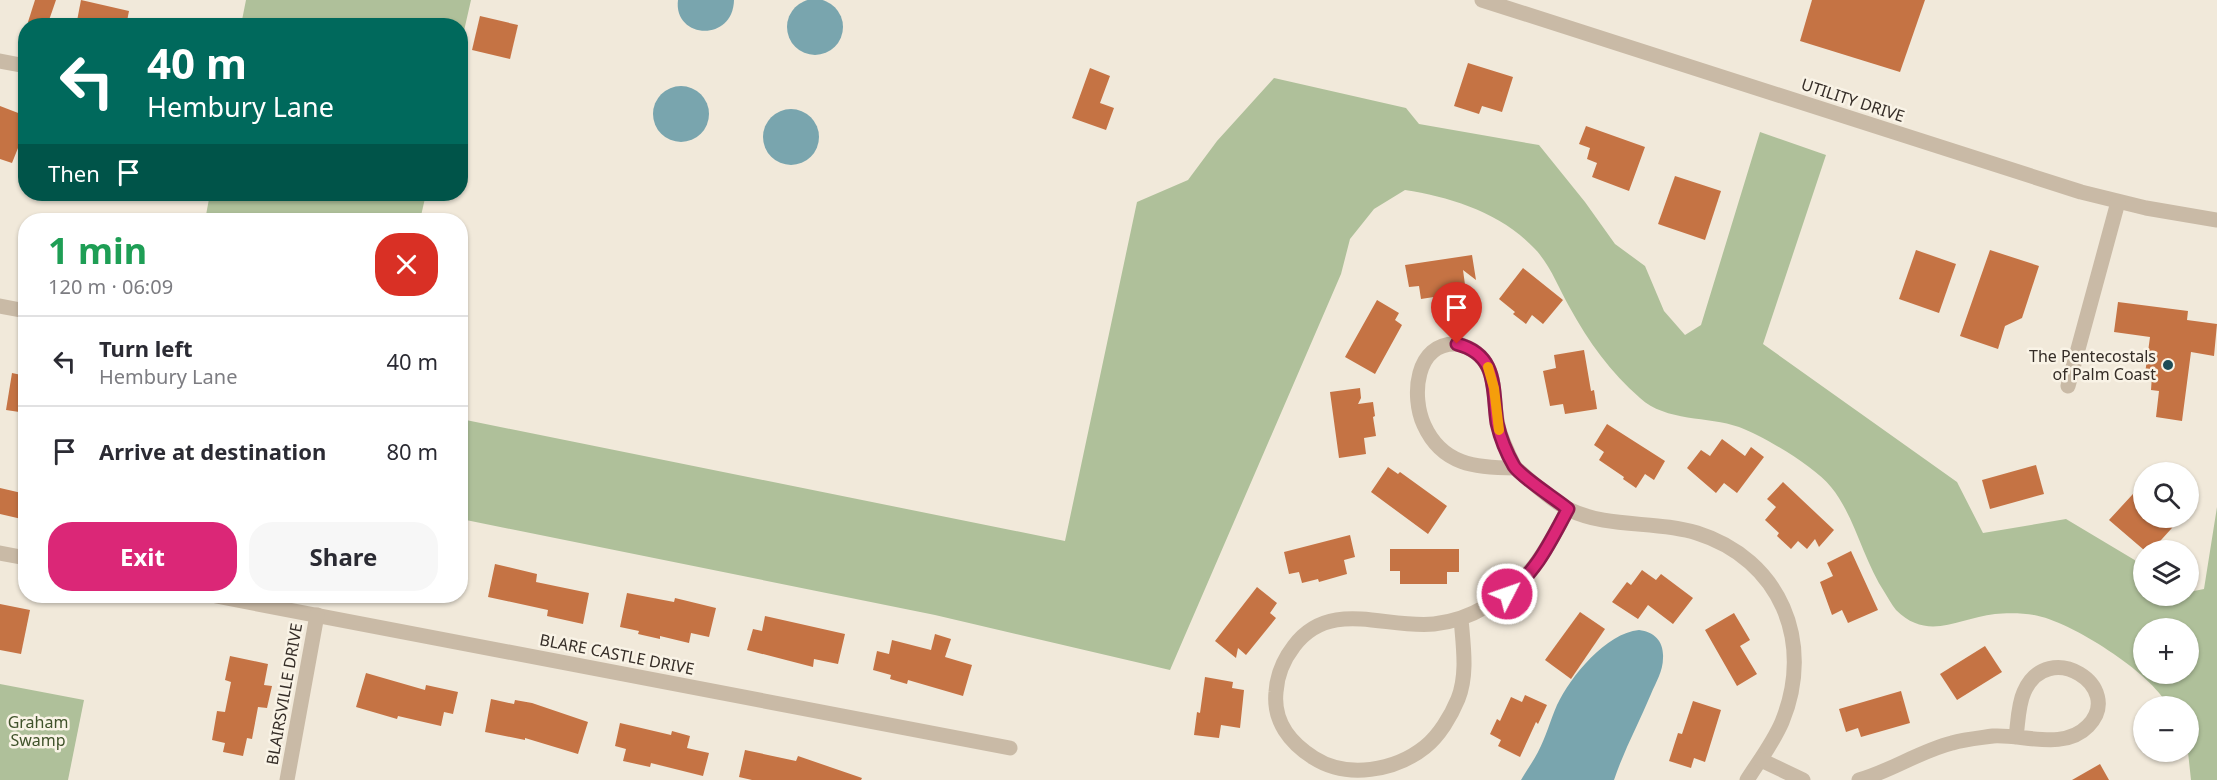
<!DOCTYPE html>
<meta charset="utf-8">
<style>
:root{--surface:#fff;--page:#f7f7f7;--text:#2b2b33;--muted:#7c7c81;--line:#e1e1e2;--accent:#db2777}
body{margin:0;font-family:"Noto Sans",sans-serif;background:var(--page);color:var(--text);height:100vh;display:flex;flex-direction:column;font-size:22px;white-space:nowrap}
*{box-sizing:border-box;margin:0}
p{font-size:20px;color:var(--muted)}
.icon{flex:none;width:33px;height:33px;fill:none;stroke:currentColor;stroke-width:2;stroke-linecap:round;stroke-linejoin:round}
.map{position:relative;flex:1;overflow:hidden}
.side{position:absolute;left:18px;top:213px;width:450px;height:390px;display:flex;flex-direction:column;background:var(--surface);border-radius:24px;box-shadow:0 2px 4px #0004}
.side>*{flex:none}
.banner{position:absolute;left:18px;top:18px;width:450px;height:183px;border-radius:24px;box-shadow:0 2px 4px #0004;background:#00695c;color:#fff;overflow:hidden}
.fabs{position:absolute;left:2133px;top:462px;display:grid;gap:12px}
.fabs a{display:grid;place-items:center;width:66px;height:66px;border-radius:50%;background:var(--surface);box-shadow:0 2px 4px #0004;font-size:30px}
.pin{position:absolute;display:grid;place-items:center;width:51px;height:51px;color:#fff;margin:-62px -26px;border-radius:50% 50% 50% 0;rotate:-45deg;box-shadow:0 0 6px #0007}
.pin .icon{rotate:45deg}
.me{position:absolute;width:66px;margin:-33px;rotate:49deg;stroke-linejoin:round;filter:drop-shadow(0 0 4px #0008)}
.turn{display:flex;align-items:center;gap:21px;height:126px;padding:0 30px;font-size:27px}
.turn .icon{width:78px;height:78px;stroke-width:2.5}
.turn b{display:block;font-size:42px;line-height:51px}
.then{display:flex;align-items:center;height:57px;padding:0 30px;background:#0003;gap:12px;font-size:22px}
.round{display:grid;place-items:center;flex:none;width:63px;height:63px;border-radius:24px;background:var(--page)}
.headline{display:flex;align-items:center;justify-content:space-between;height:102px;padding:0 30px}
h1{font-size:36px;font-weight:700;line-height:45px;color:#1e9e55}
.cta{display:flex;gap:12px;margin-top:auto;padding:12px 30px}
.cta a{flex:1;height:69px;border-radius:24px;background:var(--accent);color:#fff;font-size:24px;font-weight:700;line-height:69px;text-align:center}
.cta a+a{background:var(--page);color:var(--text)}
ul{padding:0;list-style:none}
li{display:flex;align-items:center;gap:18px;height:90px;padding:0 30px;border-top:2px solid var(--line)}
li div{flex:1}
li b{display:block;font-size:22px}
li em{font-style:normal}
.map>svg:first-child{display:block}
</style>
<div class="map">
<svg width="2217" height="780" viewBox="0 0 2217 780">
<rect width="100%" height="100%" fill="#f1e9da"/>
<g fill="#afc09a" fill-rule="evenodd">
<polygon points="246,0 471,0 461,44 460,26 241,25"/>
<path d="M1274,78L1406,108L1419,124L1539,145L1585,202L1615,244L1645,266L1664,311L1685,335L1701,325L1760,132L1826,155L1763,344L1957,482L1983,533L2066,519L2143,565L2144,596H2188L2189,592L2204,589L2217,507V780H2191L2188,752V706H2168C2152,673 2070,621 2034,615C2023,613 2006,613 1995,614C1959,618 1928,642 1896,610C1892,605 1888,598 1885,593C1863,560 1855,516 1831,487C1814,466 1765,437 1739,427C1708,416 1666,422 1640,398C1611,373 1588,341 1570,308C1559,289 1550,264 1534,248C1501,213 1451,197 1405,190L1374,209L1350,239L1341,274L1170,670L935,615L461,519V419L1065,541L1137,202L1188,180L1217,141ZM2188,628V674H2144V628Z"/>
<polygon points="210,194 426,194 420,220 205,220"/>
<polygon points="0,684 84,700 68,780 0,780"/>
</g>
<g fill="#79a5ae">
<circle cx="815" cy="27" r="28"/>
<path d="M678,0H734C733,43 673,39 678,0Z"/>
<circle cx="681" cy="114" r="28"/>
<circle cx="791" cy="137" r="28"/>
<path d="M1639,630C1655,632 1664,642 1663,658C1663,671 1656,682 1651,694C1639,723 1624,750 1614,780H1521C1526,771 1533,762 1538,752C1546,737 1550,721 1557,705C1571,676 1606,633 1639,630Z"/>
</g>
<g fill="#c57344">
<polygon points="35,0 56,0 47,26 39,26 28,22"/>
<polygon points="81,0 129,11 126,26 76,26"/>
<polygon points="1812,0 1925,0 1900,72 1800,41"/>
<polygon points="480,16 518,25 510,59 472,50"/>
<polygon points="1468,63 1513,77 1502,112 1482,106 1479,114 1454,106"/>
<polygon points="1090,68 1110,76 1100,103 1114,108 1106,130 1072,118"/>
<polygon points="0,106 26,116 26,128 12,163 0,159"/>
<polygon points="1586,126 1645,147 1629,191 1592,177 1597,163 1587,159 1590,148 1579,144"/>
<polygon points="1675,176 1721,191 1705,240 1658,224"/>
<polygon points="1916,250 1956,264 1939,313 1899,299"/>
<polygon points="1990,250 2039,266 2022,318 2005,326 1998,349 1960,336"/>
<polygon points="1472,255 1476,280 1463,270 1466,292 1421,299 1419,286 1409,287 1405,265"/>
<polygon points="1523,268 1563,300 1543,324 1532,315 1526,324 1513,314 1515,312 1499,299"/>
<polygon points="1377,300 1399,313 1395,320 1402,325 1375,374 1345,357"/>
<polygon points="2118,302 2188,311 2187,320 2217,324 2214,356 2191,352 2182,421 2156,417 2159,391 2151,390 2152,375 2145,374 2150,337 2114,332"/>
<polygon points="1584,350 1591,391 1594,390 1597,409 1565,414 1563,404 1550,406 1543,371 1556,368 1554,355"/>
<polygon points="12,373 26,376 26,413 6,410"/>
<polygon points="1360,388 1361,398 1358,404 1373,402 1375,416 1373,417 1376,436 1364,438 1366,454 1339,458 1330,392"/>
<polygon points="1607,424 1665,461 1654,480 1645,474 1636,488 1623,479 1624,477 1599,460 1604,452 1594,445"/>
<polygon points="1722,439 1745,456 1751,447 1764,457 1737,493 1724,483 1716,493 1687,468 1701,450 1710,456"/>
<polygon points="2036,465 2044,494 1990,509 1982,480"/>
<polygon points="1388,467 1398,474 1400,472 1447,506 1428,534 1371,492"/>
<polygon points="1783,482 1834,530 1819,547 1815,539 1807,549 1798,541 1791,549 1777,536 1779,533 1765,520 1776,507 1767,499"/>
<polygon points="2144,482 2144,518 2181,518 2152,550 2144,550 2109,520"/>
<polygon points="0,488 26,494 26,520 0,514"/>
<polygon points="1350,535 1355,557 1344,560 1347,574 1319,582 1318,579 1302,583 1299,572 1289,574 1284,552"/>
<polygon points="1390,549 1459,549 1459,572 1447,572 1447,584 1400,584 1400,571 1390,571"/>
<polygon points="1851,551 1878,610 1848,623 1842,610 1832,615 1820,582 1833,576 1827,563"/>
<polygon points="495,564 537,574 536,582 589,593 583,624 547,616 548,610 488,597"/>
<polygon points="1642,570 1656,580 1661,574 1693,598 1673,624 1648,605 1638,619 1612,602 1627,582 1631,585"/>
<polygon points="1257,587 1277,603 1270,613 1276,618 1246,655 1238,648 1236,658 1215,641"/>
<polygon points="627,593 674,602 675,598 716,608 709,637 691,633 689,643 660,636 660,639 638,634 639,631 620,627"/>
<polygon points="0,604 30,610 21,654 0,650"/>
<polygon points="1580,612 1605,629 1571,679 1545,660"/>
<polygon points="1734,613 1750,640 1740,646 1757,674 1737,686 1705,630"/>
<polygon points="765,616 845,634 838,664 814,659 813,667 747,650 753,629 762,631"/>
<polygon points="935,634 951,639 945,657 972,665 963,696 908,680 907,684 890,679 891,675 873,670 877,651 889,654 892,640 931,650"/>
<polygon points="1985,646 2002,672 1957,700 1940,674"/>
<polygon points="230,656 268,664 264,685 272,686 267,708 258,707 252,739 247,738 243,756 223,752 225,743 212,740 217,711 225,712 231,682 225,680"/>
<polygon points="366,673 425,690 426,685 458,692 453,714 444,712 441,726 398,716 397,719 356,707"/>
<polygon points="1205,677 1233,682 1232,688 1244,690 1240,728 1221,725 1219,738 1194,735 1197,712 1200,713"/>
<polygon points="1901,691 1910,723 1861,737 1858,728 1846,732 1839,709"/>
<polygon points="1525,695 1547,705 1538,724 1536,722 1520,757 1498,746 1501,740 1490,734 1497,719 1500,721 1511,697 1522,702"/>
<polygon points="491,699 514,704 515,700 532,703 588,722 578,754 525,738 525,740 485,732"/>
<polygon points="1693,701 1721,710 1705,762 1694,758 1691,768 1669,761 1678,733 1682,734"/>
<polygon points="620,723 671,735 672,731 690,736 687,748 709,753 703,776 651,763 650,767 623,761 626,749 615,746"/>
<polygon points="745,750 796,761 798,756 862,778 861,780 752,780 739,777"/>
<polygon points="2100,764 2109,780 2072,780"/>
</g>
<g fill="none" stroke-linecap="round" stroke-linejoin="round">
<g stroke="#c9baa6" stroke-width="15">
<polyline points="1482,0 2081,192 2146,208 2217,220"/>
<polyline points="0,61 26,66"/>
<polyline points="0,306 26,311"/>
<polyline points="2068,386 2118,202"/>
<path d="M1515,468C1476,468 1442,465 1424,425C1411,397 1415,342 1457,344C1463,345 1469,348 1474,351C1499,368 1492,399 1498,425C1500,436 1505,445 1509,455C1512,460 1513,466 1518,470C1532,482 1552,501 1568,509C1608,529 1655,520 1697,533C1780,559 1815,642 1782,722C1773,743 1759,761 1747,780"/>
<polyline points="0,553 26,558"/>
<polyline points="216,596 1010,748"/>
<path d="M1461,618C1463,645 1468,674 1458,699C1451,716 1439,736 1425,747C1395,771 1347,779 1314,758C1290,743 1273,721 1276,692C1277,675 1284,659 1294,646C1330,598 1385,629 1434,624C1452,622 1470,616 1485,607C1529,584 1546,551 1568,509"/>
<polyline points="1761,760 1803,780"/>
<polyline points="287,780 317,615"/>
<path d="M1859,780C1891,771 1920,751 1952,743C1965,739 1979,738 1993,736C2023,734 2064,751 2088,726C2126,687 2048,637 2024,692C2018,705 2018,723 2016,737"/>
</g>
</g>
<g fill="none" stroke-linecap="round" stroke-linejoin="round">
<g stroke="#8e194d" stroke-width="15">
<path id="route" d="M1457,344C1499,355 1492,389 1497,423C1500,436 1507,454 1514,466C1521,477 1556,499 1568,509C1551,540 1537,572 1507,594"/>
</g>
<use href="#route" stroke="#db2777" stroke-width="10"/>
<polyline stroke="#f59e0b" stroke-width="10" points="1488,367 1494,388 1499,430"/>
</g>
<circle fill="#1d4c56" stroke="#f9f3e6" stroke-width="2" cx="2168" cy="365" r="6"/>
<g text-anchor="middle" dominant-baseline="central" stroke-width="5" stroke-linejoin="round" paint-order="stroke">
<g font-size="16" fill="#352d27" stroke="#f9f3e6">
<text transform="translate(1853 100) rotate(18)">UTILITY DRIVE</text>
<text transform="translate(617 654) rotate(11)">BLARE CASTLE DRIVE</text>
<text transform="translate(284 694) rotate(-80)">BLAIRSVILLE DRIVE</text>
</g>
<g font-size="16" fill="#352d27" stroke="#f9f3e6" text-anchor="end">
<text x="2156" y="356">The Pentecostals<tspan x="2156" dy="18">of Palm Coast</tspan></text>
</g>
<g font-size="16" fill="#40532b" stroke="#f9f3e6">
<text x="38" y="722">Graham<tspan x="38" dy="18">Swamp</tspan></text>
</g>
</g>
</svg>
<div class="fabs">
<a><svg class="icon" aria-label="search" viewBox="0 0 24 24"><circle cx="10" cy="10" r="6"/><path d="M15 15l6 6"/></svg></a>
<a><svg class="icon" aria-label="layers" viewBox="0 0 24 24"><path d="M12 4l9 5-9 5-9-5zM3 14l9 5 9-5"/></svg></a>
<a>+</a>
<a>−</a>
</div>
<div class="pin" style="left:1457px;top:344px;background:#d93025"><svg class="icon" aria-label="arrive" viewBox="0 0 24 24"><path d="M6 21V4h12l-3 4 3 4H6"/></svg></div>
<svg class="me" style="left:1507px;top:594px" viewBox="-20 -20 40 40"><circle r="17" fill="#db2777" stroke="#fff" stroke-width="3"/><path d="M0-11L8 9 0 5-8 9z" fill="#fff"/></svg>
<div class="banner">
<div class="turn"><svg class="icon" aria-label="left" viewBox="0 0 24 24"><path d="M17 20v-9H6M10 6l-5 5 5 5"/></svg><div><b>40 m</b>Hembury Lane</div></div>
<div class="then">Then<svg class="icon" aria-label="arrive" viewBox="0 0 24 24"><path d="M6 21V4h12l-3 4 3 4H6"/></svg></div>
</div>
<section class="side">
<div class="headline"><div><h1>1 min</h1><p>120 m · 06:09</p></div><a class="round" style="background:#d93025;color:#fff"><svg class="icon" aria-label="close" viewBox="0 0 24 24"><path d="M6 6l12 12M18 6L6 18"/></svg></a></div>
<ul>
<li><svg class="icon" aria-label="left" viewBox="0 0 24 24"><path d="M17 20v-9H6M10 6l-5 5 5 5"/></svg><div><b>Turn left</b><p>Hembury Lane</p></div><em>40 m</em></li>
<li><svg class="icon" aria-label="arrive" viewBox="0 0 24 24"><path d="M6 21V4h12l-3 4 3 4H6"/></svg><div><b>Arrive at destination</b></div><em>80 m</em></li>
</ul>
<div class="cta"><a>Exit</a><a>Share</a></div>
</section>
</div>
